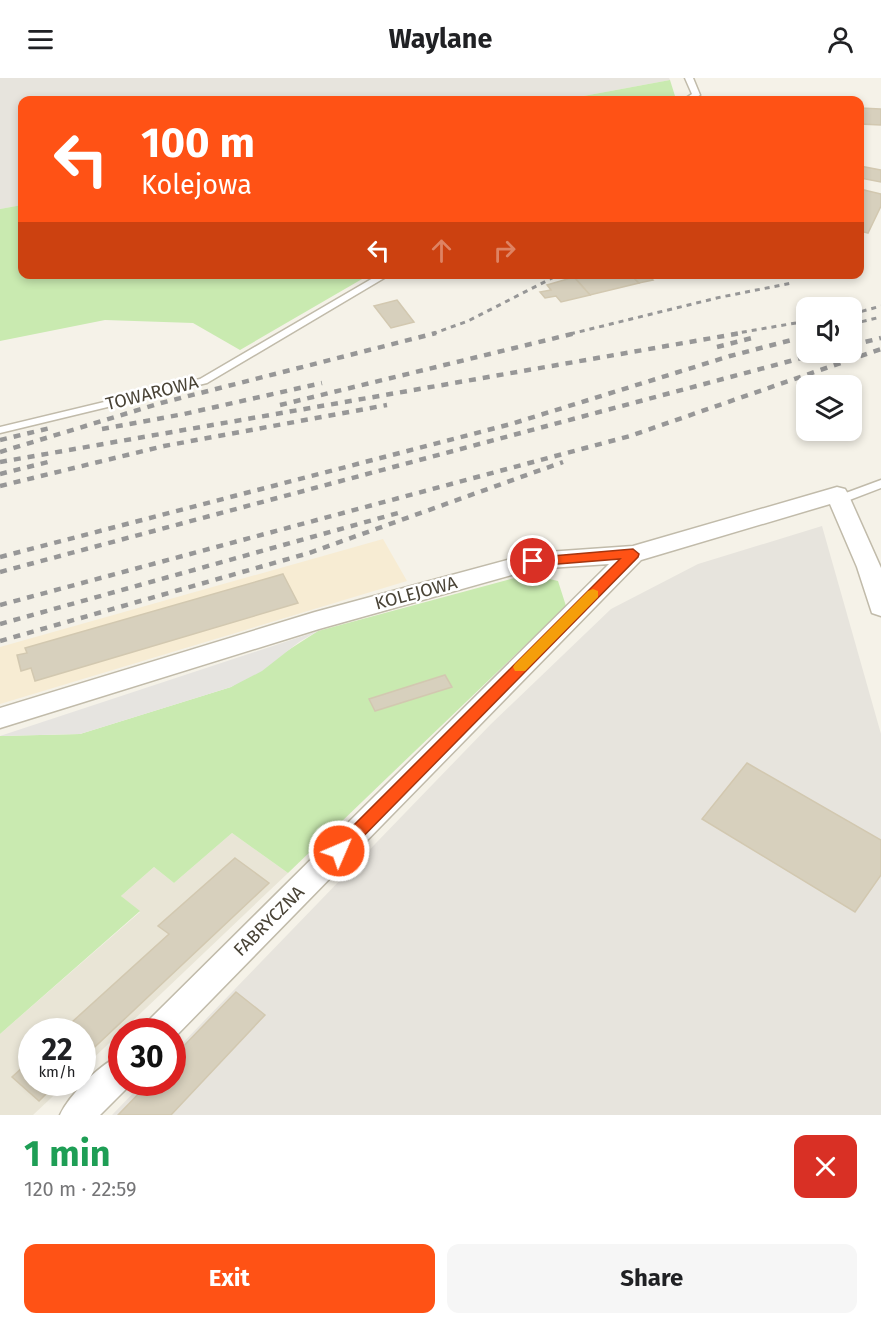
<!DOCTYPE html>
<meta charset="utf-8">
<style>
:root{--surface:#fff;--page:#f6f6f6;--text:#202124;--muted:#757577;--accent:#ff5215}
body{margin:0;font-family:"Fira Sans",sans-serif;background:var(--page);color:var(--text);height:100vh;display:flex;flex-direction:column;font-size:22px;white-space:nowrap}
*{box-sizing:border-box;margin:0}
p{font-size:20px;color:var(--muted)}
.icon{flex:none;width:33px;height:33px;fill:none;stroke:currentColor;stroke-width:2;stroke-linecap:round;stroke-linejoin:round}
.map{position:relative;height:1037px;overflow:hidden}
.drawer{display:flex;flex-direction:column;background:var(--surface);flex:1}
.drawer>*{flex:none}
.banner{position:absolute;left:18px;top:18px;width:846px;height:183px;border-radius:12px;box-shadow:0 3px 9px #0003;background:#ff5215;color:#fff;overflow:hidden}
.buttons{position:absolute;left:796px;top:219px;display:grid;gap:12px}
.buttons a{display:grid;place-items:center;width:66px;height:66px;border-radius:12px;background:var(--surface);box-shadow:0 3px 9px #0003;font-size:30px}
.speed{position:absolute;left:18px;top:940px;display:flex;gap:12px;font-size:30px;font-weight:700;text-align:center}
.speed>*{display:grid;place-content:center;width:78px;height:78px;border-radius:50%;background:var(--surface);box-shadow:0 3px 9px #0003;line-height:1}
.speed small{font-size:15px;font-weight:400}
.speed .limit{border:9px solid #d22;background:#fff;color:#111}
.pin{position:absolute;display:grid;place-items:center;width:51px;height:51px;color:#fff;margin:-26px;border:3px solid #fff;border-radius:50%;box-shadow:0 2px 6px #0007}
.me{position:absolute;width:66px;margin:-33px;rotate:45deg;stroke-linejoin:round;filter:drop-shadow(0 0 4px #0008)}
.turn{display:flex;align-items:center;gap:21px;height:126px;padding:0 24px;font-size:27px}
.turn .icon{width:78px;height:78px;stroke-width:2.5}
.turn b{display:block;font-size:42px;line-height:51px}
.lanes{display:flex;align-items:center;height:57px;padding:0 24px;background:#0003;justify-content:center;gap:30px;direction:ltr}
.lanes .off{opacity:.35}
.round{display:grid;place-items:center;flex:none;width:63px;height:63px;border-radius:12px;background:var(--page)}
.head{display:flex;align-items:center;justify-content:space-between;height:102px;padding:0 24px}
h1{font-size:36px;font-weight:700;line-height:45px;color:#1e9e55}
.button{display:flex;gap:12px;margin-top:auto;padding:12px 24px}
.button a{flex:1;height:69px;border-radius:12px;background:var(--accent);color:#fff;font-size:24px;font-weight:700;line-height:69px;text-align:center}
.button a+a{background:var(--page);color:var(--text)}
header{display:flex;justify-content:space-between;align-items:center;height:78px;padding:0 24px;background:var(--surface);font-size:27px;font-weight:700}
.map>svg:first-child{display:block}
</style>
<header><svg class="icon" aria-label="menu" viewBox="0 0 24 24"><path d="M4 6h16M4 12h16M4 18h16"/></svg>Waylane<svg class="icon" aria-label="person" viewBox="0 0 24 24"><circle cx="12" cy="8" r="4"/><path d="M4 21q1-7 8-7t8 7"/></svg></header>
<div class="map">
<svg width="881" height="1037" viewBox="0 0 881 1037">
<rect width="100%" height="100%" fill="#f5f2e8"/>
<polygon fill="#e9e5d6" points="232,755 288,795 83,990 82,954 32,954 32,1005 67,1005 33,1037 0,1037 0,956 140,834 121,818 154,789 174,805"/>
<polygon fill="#f7ecd3" points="383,461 407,503 0,626 0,569"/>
<g fill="#e7e4dd">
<polygon points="0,0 669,0 670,2 562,22 22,22 22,127 0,131"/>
<polygon points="822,448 881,656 881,1037 112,1037 143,1005 172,1005 173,975 491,646 611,531 698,486"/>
</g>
<g fill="#c9eab0">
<polygon points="670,2 675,18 667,22 562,22"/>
<polygon points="22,127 22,196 369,197 240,272 193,245 105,242 0,263 0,131"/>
<polygon points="529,496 558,503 566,528 288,795 232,755 174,805 154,789 121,818 140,833 0,956 0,658 80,656 231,609 318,553"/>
</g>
<polygon fill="#e6e4e0" points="318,553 299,564 262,593 231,609 80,656 0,658"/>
<g fill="#d7d0bd" stroke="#d2c8b0" stroke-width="1.5">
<polygon points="860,30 881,31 881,47 860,46"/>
<polygon points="860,88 881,92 881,104 860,100"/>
<polygon points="860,111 881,116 881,128 868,155 860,153"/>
<polygon points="584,196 630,196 639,205 590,217 574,199"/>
<polygon points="630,196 647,196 653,202 639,205"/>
<polygon points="574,199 590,217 561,224 556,218 545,220 540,214 551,212 547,207"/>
<polygon points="397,222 414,244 391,250 374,228"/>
<polygon points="283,496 298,525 35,603 31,590 21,593 17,577 27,575 25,570"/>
<polygon points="445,597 452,609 375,633 369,621"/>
<polygon points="747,685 881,762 881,797 855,834 702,741"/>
<polygon points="235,780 269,805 82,981 82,954 61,954 169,856 158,848"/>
<polygon points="236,914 265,937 171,1037 118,1037 149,1005 172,1005 172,980"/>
<polygon points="32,981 32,1005 57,1005 39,1023 12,999"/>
</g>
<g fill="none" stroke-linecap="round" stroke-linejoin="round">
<g stroke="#c1bbaa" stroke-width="3">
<g id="service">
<polygon points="685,0 693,0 700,17 692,22 683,22 692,16"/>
<polygon points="380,196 391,196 207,305 0,355 0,349 200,301"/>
<polygon points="881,402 881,410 839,426 833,422 835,419"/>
</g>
</g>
<g stroke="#c1bbaa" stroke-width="3">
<g id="minor">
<polygon points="837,409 845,411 848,416 881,490 881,538 872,535 857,489 830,426 641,482 172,962 172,954 143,954 148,943 609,486 533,491 319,551 0,650 0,630 315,534 533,475 633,468"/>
<path d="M122,977V1005H132L100,1037H60C69,1017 102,984 122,977Z"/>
</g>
</g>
<use href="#service" fill="#fff" fill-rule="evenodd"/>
<use href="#minor" fill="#fff" fill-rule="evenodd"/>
<g stroke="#979797" stroke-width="3" stroke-dasharray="5 5" stroke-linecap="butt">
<polyline points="852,236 881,228"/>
<polyline points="852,246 881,239"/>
<polyline points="432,256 468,243 560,196"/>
<polyline points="570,256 721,219 792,205"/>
<polyline points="732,256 807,243"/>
</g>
<g stroke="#979797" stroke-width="4.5" stroke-dasharray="7 7" stroke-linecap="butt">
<polyline points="852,267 881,260"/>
<polyline points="717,269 752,260"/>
<polyline points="280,327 576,255"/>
<polyline points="102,351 184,336 322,305"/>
<polyline points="0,362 50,350"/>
<polyline points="0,374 161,325 436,255"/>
<polyline points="0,384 741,255"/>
<polyline points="0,396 52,383"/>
<polyline points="0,408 164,368 387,327"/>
<polyline points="0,479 511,346 730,278 807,258"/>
<polyline points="0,494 824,274"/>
<polyline points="0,527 630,358 881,271"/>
<polyline points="0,546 398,435"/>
<polyline points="0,563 309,475 563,384"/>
</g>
</g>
<polygon fill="#ff5215" stroke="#a6350e" stroke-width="1.5" points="633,471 639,476 638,479 344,778 333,778 331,773 333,768 620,481 533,488 529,486 529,480"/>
<polygon fill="#f59e0b" points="593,511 598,513 598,519 525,593 515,593 513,589 515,586 588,513"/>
<g text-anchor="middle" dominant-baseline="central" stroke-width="5" stroke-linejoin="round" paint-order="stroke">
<g font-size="18" fill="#494336" stroke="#fff">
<text transform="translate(152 315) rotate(-14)">TOWAROWA</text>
<text transform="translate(416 515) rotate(-15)">KOLEJOWA</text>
<text transform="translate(269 843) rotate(-45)">FABRYCZNA</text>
</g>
</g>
</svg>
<div class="buttons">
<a><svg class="icon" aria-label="sound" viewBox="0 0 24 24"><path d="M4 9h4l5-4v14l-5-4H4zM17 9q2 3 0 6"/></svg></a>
<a><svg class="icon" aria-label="layers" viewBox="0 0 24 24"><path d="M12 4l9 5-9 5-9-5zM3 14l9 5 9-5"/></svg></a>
</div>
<div class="speed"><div>22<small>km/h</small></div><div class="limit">30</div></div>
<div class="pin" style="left:533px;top:483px;background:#d93025"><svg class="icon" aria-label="arrive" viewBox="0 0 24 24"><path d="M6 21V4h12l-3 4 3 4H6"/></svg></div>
<svg class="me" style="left:339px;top:773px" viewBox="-20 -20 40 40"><circle r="17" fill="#ff5215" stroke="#fff" stroke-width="3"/><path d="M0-11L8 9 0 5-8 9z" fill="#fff"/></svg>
<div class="banner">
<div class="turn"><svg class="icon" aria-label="left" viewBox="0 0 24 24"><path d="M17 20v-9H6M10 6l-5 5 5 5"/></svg><div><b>100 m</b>Kolejowa</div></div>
<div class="lanes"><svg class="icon" aria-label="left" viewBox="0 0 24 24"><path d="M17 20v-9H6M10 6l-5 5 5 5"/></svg><svg class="icon off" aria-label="ahead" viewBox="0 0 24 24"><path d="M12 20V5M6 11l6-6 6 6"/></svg><svg class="icon off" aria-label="right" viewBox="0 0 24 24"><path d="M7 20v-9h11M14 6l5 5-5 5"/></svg></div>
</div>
</div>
<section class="drawer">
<div class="head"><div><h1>1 min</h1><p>120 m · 22:59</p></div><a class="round" style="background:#d93025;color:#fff"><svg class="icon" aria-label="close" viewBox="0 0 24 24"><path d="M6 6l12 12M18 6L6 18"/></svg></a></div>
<div class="button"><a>Exit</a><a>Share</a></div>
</section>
